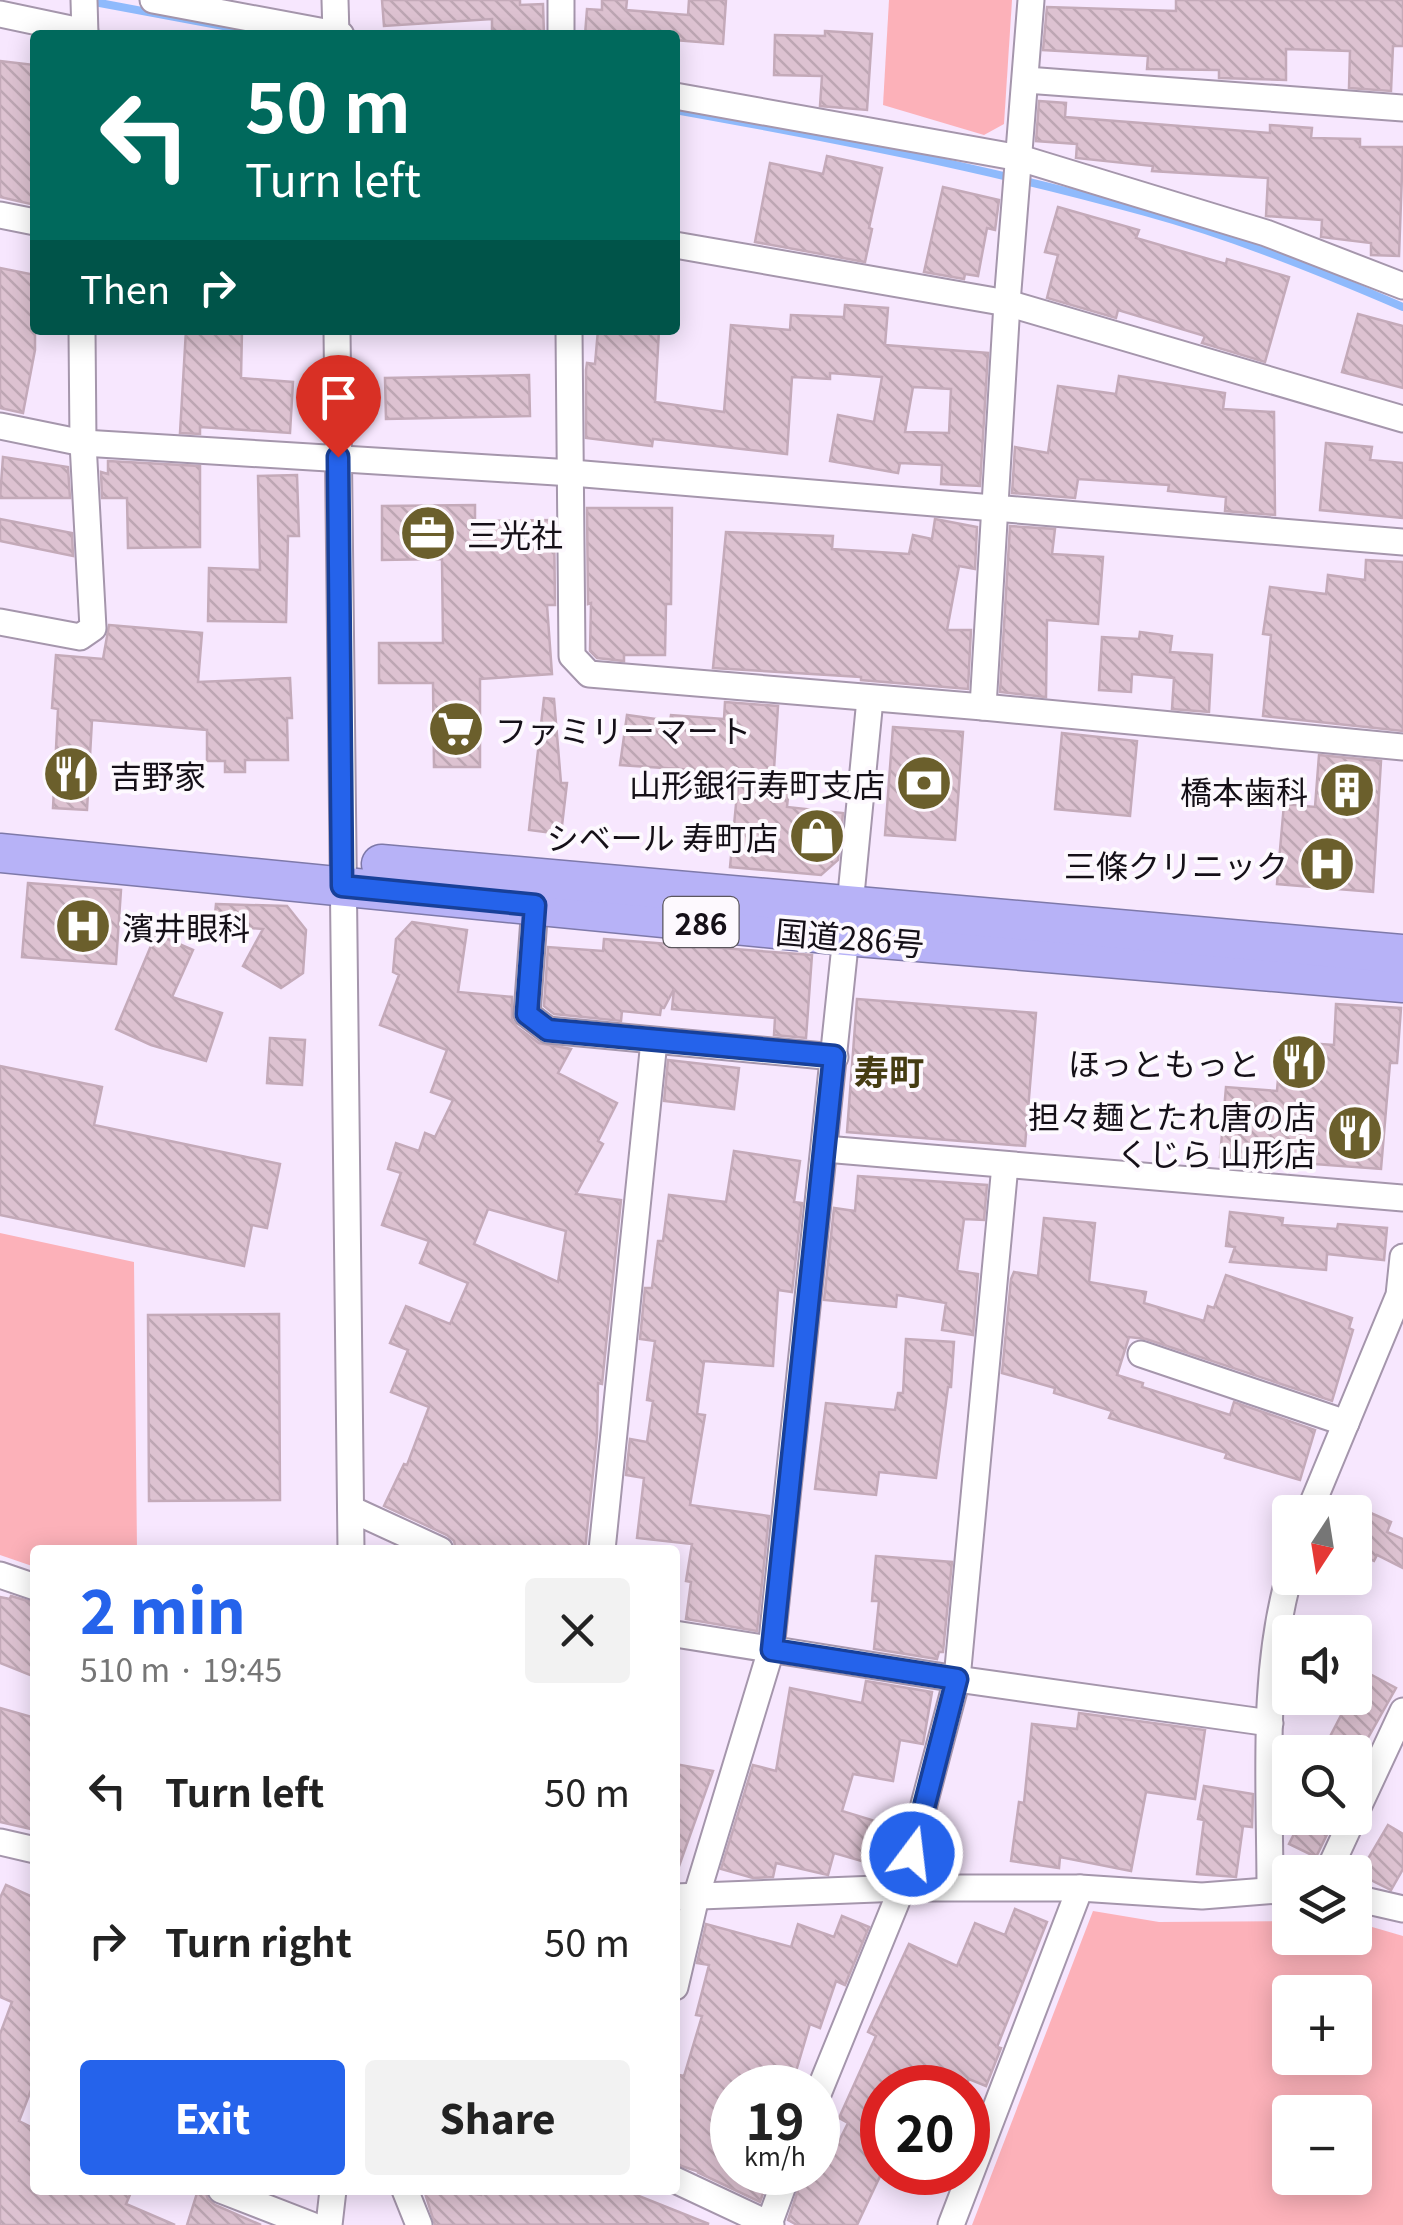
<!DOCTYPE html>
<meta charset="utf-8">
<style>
:root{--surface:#fff;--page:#f2f2f2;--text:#222;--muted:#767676;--accent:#2563eb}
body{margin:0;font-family:Georgia,"Noto Sans JP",serif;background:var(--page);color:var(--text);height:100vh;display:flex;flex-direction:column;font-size:38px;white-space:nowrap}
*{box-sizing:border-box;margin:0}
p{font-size:32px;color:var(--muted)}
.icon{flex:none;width:55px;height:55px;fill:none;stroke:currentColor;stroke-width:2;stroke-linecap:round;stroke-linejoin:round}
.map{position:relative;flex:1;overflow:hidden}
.sheet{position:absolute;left:30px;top:1545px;width:650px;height:650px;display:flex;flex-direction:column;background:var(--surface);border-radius:10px;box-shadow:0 5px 25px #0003}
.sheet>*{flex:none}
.guide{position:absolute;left:30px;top:30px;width:650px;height:305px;border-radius:10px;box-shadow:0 5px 25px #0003;background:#00695c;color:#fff;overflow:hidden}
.needle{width:65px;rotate:192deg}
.tools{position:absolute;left:1272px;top:1495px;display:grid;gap:20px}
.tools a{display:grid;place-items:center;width:100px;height:100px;border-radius:10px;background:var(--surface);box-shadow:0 5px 25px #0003;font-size:50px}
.speed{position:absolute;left:710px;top:2065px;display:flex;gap:20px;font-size:50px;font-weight:700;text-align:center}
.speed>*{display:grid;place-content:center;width:130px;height:130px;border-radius:50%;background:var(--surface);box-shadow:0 5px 25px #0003;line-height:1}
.speed small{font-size:25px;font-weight:400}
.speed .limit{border:15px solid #d22;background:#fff;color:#111}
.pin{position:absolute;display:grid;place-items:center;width:85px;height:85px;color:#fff;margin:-102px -42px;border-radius:50% 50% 50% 0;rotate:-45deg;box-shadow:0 0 10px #0007}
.pin .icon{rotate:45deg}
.me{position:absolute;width:110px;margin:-55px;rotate:15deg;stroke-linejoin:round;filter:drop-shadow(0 0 8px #0008)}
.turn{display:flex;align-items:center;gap:35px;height:210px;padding:0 50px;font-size:45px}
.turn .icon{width:130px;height:130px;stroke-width:2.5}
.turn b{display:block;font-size:70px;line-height:85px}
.then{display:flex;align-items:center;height:95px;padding:0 50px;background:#0003;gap:20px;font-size:38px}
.round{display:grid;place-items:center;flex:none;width:105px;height:105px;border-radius:10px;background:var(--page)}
.headline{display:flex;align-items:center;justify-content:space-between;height:170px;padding:0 50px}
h1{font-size:60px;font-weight:800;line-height:75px;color:var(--accent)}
.button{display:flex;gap:20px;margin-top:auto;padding:20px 50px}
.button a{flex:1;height:115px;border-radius:10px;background:var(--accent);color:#fff;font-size:40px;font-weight:800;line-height:115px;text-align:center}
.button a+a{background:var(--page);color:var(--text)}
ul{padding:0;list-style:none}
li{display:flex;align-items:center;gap:30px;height:150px;padding:0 50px}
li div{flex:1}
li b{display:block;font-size:38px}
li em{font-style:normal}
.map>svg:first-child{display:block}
</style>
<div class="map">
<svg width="1403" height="2225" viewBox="0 0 1403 2225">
<defs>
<pattern id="building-back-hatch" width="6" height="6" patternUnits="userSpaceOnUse" patternTransform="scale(2.5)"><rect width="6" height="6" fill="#ddc2d1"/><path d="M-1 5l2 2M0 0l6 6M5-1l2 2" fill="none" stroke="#bda6b3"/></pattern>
</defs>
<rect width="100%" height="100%" fill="#f7e7fe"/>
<g fill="#fcb1b9" fill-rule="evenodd">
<polygon points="889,0 1012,0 1004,124 984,135 883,105"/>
<polygon points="0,1233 134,1262 137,1550 35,1550 35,1567 0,1555"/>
<path d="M1093,1911L1159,1922L1290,1921V1938H1355V1922L1403,1936V2225H972ZM1290,1992H1355V2058H1290ZM1290,2112H1355V2178H1290Z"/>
</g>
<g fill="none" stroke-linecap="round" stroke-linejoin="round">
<g stroke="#8fbafc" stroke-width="8">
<polyline points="89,1 271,35"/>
<path d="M675,110C832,138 991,169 1145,212C1233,236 1319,271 1403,307"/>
</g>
</g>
<g fill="url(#building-back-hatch)" stroke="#c4aab9" stroke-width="2.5" fill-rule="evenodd">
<polygon points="382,0 520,0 520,5 543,4 544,35 492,35 492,19 384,26"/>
<polygon points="602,0 627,0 626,10 688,15 689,0 726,0 723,44 675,40 675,35 585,35 587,9 602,10"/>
<polygon points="1176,0 1403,0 1403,46 1393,46 1391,91 1349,88 1350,51 1286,49 1286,80 1219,78 1219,70 1147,69 1148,56 1043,50 1047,7 1176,11"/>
<polygon points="825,31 872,34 867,110 820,106 822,76 774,75 775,35 825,36"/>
<polygon points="0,61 35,65 35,205 0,197"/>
<polygon points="1039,101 1066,103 1065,117 1270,133 1270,125 1312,128 1311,138 1360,139 1360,147 1403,147 1399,256 1371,255 1371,243 1321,237 1322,220 1266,216 1268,178 1152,171 1153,166 1076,158 1077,144 1036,141"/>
<polygon points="827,156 882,168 869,228 872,229 865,262 755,242 770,163 823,174"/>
<polygon points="943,187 999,200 995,230 987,228 978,276 965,274 964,279 924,272"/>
<polygon points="1058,207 1139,230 1136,238 1226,264 1227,259 1289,277 1265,362 1202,343 1205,336 1118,310 1116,318 1047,298 1058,255 1045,252"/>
<polygon points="0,268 35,275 35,350 23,413 0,408"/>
<path d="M845,305L888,308L885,345L988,353L980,486L941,484L942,465L900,463L898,473L830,461L838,415L874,422L882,377L830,373V379L792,377L787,454L653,439L652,446L586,438V370L587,363L595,364L598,330H659L655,402L724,412L731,325L790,330L791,315L844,317ZM913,387L951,389L949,433L905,432Z"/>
<polygon points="1358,314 1403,326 1403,388 1342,372"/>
<polygon points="186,330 242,330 241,378 293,382 290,433 200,427 200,434 180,433"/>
<polygon points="529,375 530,416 386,419 385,378"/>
<polygon points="1119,376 1225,393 1223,409 1274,412 1275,515 1225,511 1226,497 1168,491 1169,485 1078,479 1075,498 1012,493 1015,447 1048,453 1058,386 1116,394"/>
<polygon points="1326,443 1372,447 1370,460 1403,463 1403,518 1320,510"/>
<polygon points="3,457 68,467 70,498 0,498"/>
<polygon points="108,461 200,466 200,547 128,548 127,498 102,498 101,472 108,474"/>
<polygon points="297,475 299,536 288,536 286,622 208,621 209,568 260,570 258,476"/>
<polygon points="475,505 475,521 554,520 555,605 547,605 552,674 480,679 480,767 434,767 433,683 379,683 379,643 443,643 442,559 382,560 382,506"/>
<polygon points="587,508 672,508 671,604 666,604 665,655 624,655 624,661 597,658 590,651 591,603 588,604"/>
<polygon points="0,519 72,533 73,556 0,541"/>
<polygon points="935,519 977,527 975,569 959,566 947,630 971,630 968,689 861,680 861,677 713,668 726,532 833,536 832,549 909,554 913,535 932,539"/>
<polygon points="1010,526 1055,529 1052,554 1103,557 1098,624 1047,620 1046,697 1000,692"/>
<polygon points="1366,560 1403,562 1403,731 1263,716 1271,635 1263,634 1270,587 1326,594 1328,575 1365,580"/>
<polygon points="109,625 202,633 198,682 290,678 292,718 287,718 288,760 245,760 245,772 225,772 225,761 207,761 207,730 92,720 87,810 53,808 58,709 52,708 56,655 103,659"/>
<polygon points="1140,632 1172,636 1170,652 1212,655 1209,712 1172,709 1174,678 1132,674 1131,692 1099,690 1102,637 1139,639"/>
<polygon points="544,698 554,699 561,783 567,783 561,834 529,830"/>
<polygon points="725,702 778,706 773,785 789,787 787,807 843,813 838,860 821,875 730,867 739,773 620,765 627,715 670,721 671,715 724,719"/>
<polygon points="893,727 963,732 955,840 885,835"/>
<polygon points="1062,733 1137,741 1130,816 1055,809"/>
<polygon points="1319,755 1381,761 1373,892 1277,884 1284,804 1315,807"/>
<polygon points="28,883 121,890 116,964 22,957"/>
<polygon points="216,904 287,906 306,930 303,973 281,988 243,966 263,929 214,925"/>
<path d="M412,922L467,930L458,992L512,997V1020L517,1027L539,1043L571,1049L558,1073L617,1103L598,1141L603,1144L576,1194L621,1200L602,1384L598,1383L597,1435L585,1550H456L454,1541L447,1535L384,1506L404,1464L407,1465L429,1407L391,1392L408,1350L390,1343L406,1306L450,1324L468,1283L420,1263L429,1241L382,1225L401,1173L388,1169L396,1143L419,1151L425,1133L435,1137L453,1100L431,1092L447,1050L380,1025L399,975L393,972L396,939ZM488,1209L566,1231L558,1282L474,1244Z"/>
<polygon points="156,934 193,950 172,997 222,1013 206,1061 151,1045 116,1029"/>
<polygon points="604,939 812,955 806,1038 774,1035 775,1018 672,1009 674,989 664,1008 661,1008 660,1015 622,1011 621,1021 554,1014 544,1006 548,947 603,951"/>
<polygon points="857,999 1036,1013 1025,1146 847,1132"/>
<polygon points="1336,1004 1401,1008 1397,1063 1390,1063 1381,1169 1220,1157 1226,1087 1277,1091 1281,1041 1334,1045"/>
<polygon points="270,1038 305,1040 302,1085 267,1083"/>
<polygon points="668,1060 739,1068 734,1109 664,1101"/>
<polygon points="0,1066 102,1087 94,1125 280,1164 267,1228 252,1225 244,1266 0,1215"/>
<polygon points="734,1151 800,1161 794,1202 802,1203 792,1292 778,1290 773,1366 704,1361 697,1414 705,1415 690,1505 769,1516 757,1631 686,1619 691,1582 686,1581 692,1544 637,1538 644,1478 626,1475 630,1439 647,1442 653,1401 647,1400 655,1341 640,1339 645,1288 652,1288 658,1241 663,1241 669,1195 726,1202"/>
<polygon points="858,1176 987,1185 984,1220 964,1219 957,1271 978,1274 973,1335 942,1330 946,1303 897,1295 896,1307 824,1300 834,1208 855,1211"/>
<polygon points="1230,1212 1283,1218 1282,1225 1337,1229 1338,1224 1387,1228 1384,1260 1327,1254 1326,1270 1230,1262 1235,1247 1226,1246"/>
<polygon points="1044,1218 1095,1223 1089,1282 1146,1292 1144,1303 1204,1321 1208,1306 1214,1308 1226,1275 1352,1318 1349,1328 1353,1330 1332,1401 1146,1339 1129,1337 1117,1375 1143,1383 1142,1387 1230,1415 1234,1402 1315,1430 1300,1480 1225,1458 1227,1453 1109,1418 1112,1411 1054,1393 1055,1388 1002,1373 1011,1279 1014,1272 1038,1276"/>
<polygon points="279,1314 280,1500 149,1501 148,1315"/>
<polygon points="906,1339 954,1342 951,1387 948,1387 936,1478 879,1472 876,1495 815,1489 826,1403 895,1410 898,1393 903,1393"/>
<polygon points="1355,1506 1391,1522 1387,1532 1403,1539 1403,1568 1377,1555 1374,1561 1355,1553"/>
<polygon points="876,1556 952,1562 943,1652 939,1652 937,1659 874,1649 879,1601 872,1601"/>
<polygon points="11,1596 35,1603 35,1677 0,1663 0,1597 10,1599"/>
<polygon points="1355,1666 1396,1688 1360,1752 1322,1752 1350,1698 1355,1698"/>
<polygon points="866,1681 932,1692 923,1744 900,1740 893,1781 853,1774 842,1811 898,1828 886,1868 834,1853 828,1875 776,1863 773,1877 753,1878 721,1869 753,1765 776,1771 790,1688 862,1703"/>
<polygon points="0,1708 35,1718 35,1830 0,1822"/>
<polygon points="1079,1713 1205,1730 1195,1799 1146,1792 1131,1871 1060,1857 1059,1868 1011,1861 1019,1802 1024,1803 1032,1724 1077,1729"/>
<polygon points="675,1764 713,1771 678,1869 675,1869"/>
<polygon points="1204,1786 1253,1794 1252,1827 1243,1826 1236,1877 1197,1874 1204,1820 1198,1819"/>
<polygon points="1302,1818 1335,1818 1316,1857 1289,1844"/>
<polygon points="1388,1825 1403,1834 1403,1869 1391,1890 1359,1874"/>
<polygon points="6,1885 35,1898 35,2080 19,2121 35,2129 35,2190 132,2190 126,2204 175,2225 0,2225 0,2034 12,2002 0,1997 0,1898"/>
<polygon points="1015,1909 1047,1922 997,2047 1001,2048 986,2086 969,2079 965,2088 882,2088 882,2172 857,2225 797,2225 788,2220 804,2172 818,2172 818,2164 826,2167 848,2123 839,2118 876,2036 868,2032 909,1944 957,1966 975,1923 1005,1935"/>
<polygon points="842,1916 869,1927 845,1985 836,1981 820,2028 810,2024 791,2088 732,2088 732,2172 770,2174 760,2202 697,2172 700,2172 675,2164 675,2074 684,2076 702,2016 696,2015 709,1965 697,1963 706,1924 791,1947 798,1924 834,1937"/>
<polygon points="198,2190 205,2190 208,2199 215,2205 261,2225 187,2225"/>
<polygon points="424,2190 455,2190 481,2195 481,2190 624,2190 709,2224 435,2225"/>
</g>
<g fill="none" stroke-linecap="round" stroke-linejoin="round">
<g stroke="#a596ac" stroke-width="29">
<g id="minor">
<polyline points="84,0 85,35"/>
<polyline points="153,0 341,35"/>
<polyline points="335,0 336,35"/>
<polyline points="0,14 85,32"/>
<polyline points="561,35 561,0"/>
<polyline points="1026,80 1403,108"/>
<polyline points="675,96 1020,158 1266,233 1403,286"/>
<polyline points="0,215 35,222"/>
<polyline points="675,245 1007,303 1403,419"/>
<polyline points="337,330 351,1550"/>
<polyline points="569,330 572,656 589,674 983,707 1403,747"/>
<polyline points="0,426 83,443 572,473 1403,542"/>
<polyline points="0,622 80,637 93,628 83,443 82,330"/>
<polyline points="983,707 1007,303 1031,0"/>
<polyline points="535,905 527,1014 548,1030 835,1057"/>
<polyline points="850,905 870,699"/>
<polyline points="825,1149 1403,1198"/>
<polyline points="1141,1354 1346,1423"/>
<polyline points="351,1509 440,1550"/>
<polyline points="1309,1512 1399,1295 1403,1257"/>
<polyline points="602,1550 654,1041"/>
<polyline points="0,1575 35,1587"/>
<polyline points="675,1634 957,1679 1270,1723"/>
<polyline points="1355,1814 1403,1711"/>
<polyline points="0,1842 35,1850"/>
<polyline points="1328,1872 1353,1818"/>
<path d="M1270,1889C1270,1784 1261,1674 1290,1573"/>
<polyline points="675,1897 902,1888 1080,1888 1202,1896 1290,1889"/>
<polyline points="1355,1898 1403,1909"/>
<polyline points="675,1987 696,1897 771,1650 846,936"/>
<polyline points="818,2094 902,1888 957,1679 1005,1165"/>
<polyline points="675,2180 771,2225"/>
<polyline points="221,2190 311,2225"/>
<polyline points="405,2190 419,2225"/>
<polyline points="769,2224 788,2172"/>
<polyline points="329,2225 333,2190"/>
<polyline points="951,2225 1080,1888"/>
</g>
</g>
<g stroke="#7e79a9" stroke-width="41">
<g id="highway">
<polyline points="0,853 846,936 1403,983"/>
<polyline points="381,864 1403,954"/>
</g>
</g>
<use href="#minor" stroke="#fff" stroke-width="25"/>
<use href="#highway" stroke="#b7b2f7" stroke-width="38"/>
</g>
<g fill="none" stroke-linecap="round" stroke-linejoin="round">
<g stroke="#184099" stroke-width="25">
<polyline id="route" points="338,457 342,886 535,905 527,1014 548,1030 834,1056 772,1650 957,1679 912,1854"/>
</g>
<use href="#route" stroke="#2563eb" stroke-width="18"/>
</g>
<defs>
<g id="office-disc" transform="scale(2.875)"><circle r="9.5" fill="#6b5f2c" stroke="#fdf9fe"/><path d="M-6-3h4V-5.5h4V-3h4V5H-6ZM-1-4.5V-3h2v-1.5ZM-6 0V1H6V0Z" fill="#fff"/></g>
<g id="supermarket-disc" transform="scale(2.875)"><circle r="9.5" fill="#6b5f2c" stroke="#fdf9fe"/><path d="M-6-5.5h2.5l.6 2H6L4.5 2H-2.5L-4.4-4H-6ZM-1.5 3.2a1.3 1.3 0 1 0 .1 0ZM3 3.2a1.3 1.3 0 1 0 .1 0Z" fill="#fff"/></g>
<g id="restaurant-disc" transform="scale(2.875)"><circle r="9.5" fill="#6b5f2c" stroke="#fdf9fe"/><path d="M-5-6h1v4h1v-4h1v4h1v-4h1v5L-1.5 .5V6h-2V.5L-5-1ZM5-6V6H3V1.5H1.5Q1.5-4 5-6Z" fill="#fff"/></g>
<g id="bank-disc" transform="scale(2.875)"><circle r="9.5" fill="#6b5f2c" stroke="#fdf9fe"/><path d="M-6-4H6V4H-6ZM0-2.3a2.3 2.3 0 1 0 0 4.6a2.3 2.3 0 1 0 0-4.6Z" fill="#fff"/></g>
<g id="building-disc" transform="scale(2.875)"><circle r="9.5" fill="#6b5f2c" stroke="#fdf9fe"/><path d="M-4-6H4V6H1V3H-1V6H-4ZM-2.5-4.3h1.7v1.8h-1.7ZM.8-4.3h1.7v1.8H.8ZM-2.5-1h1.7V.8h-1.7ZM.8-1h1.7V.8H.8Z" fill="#fff"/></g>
<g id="shop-disc" transform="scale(2.875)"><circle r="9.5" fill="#6b5f2c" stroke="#fdf9fe"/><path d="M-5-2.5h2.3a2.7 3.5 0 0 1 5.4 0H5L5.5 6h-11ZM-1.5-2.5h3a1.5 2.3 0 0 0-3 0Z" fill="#fff"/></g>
<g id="hospital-disc" transform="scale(2.875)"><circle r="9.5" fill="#6b5f2c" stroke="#fdf9fe"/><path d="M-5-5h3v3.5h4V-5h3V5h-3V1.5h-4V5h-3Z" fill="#fff"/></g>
</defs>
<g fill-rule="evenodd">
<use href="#office-disc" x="428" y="533"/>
<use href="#supermarket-disc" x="456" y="729"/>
<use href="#restaurant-disc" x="71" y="774"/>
<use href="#bank-disc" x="924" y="783"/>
<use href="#building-disc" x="1347" y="790"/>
<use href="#shop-disc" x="817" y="836"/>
<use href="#hospital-disc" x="1327" y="864"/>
<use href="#hospital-disc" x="83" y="926"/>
<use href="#restaurant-disc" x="1299" y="1062"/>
<use href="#restaurant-disc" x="1355" y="1133"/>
</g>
<g text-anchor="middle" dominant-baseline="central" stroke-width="8" stroke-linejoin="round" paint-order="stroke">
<rect fill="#fdf9fe" stroke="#5b565d" stroke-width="2.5" x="663.5" y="897" width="75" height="50" rx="8"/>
<g font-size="30" font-weight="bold" fill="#151018">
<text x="701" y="922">286</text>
</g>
<g font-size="32" fill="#151018" stroke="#fdf9fe" text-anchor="end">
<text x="467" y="533" text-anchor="start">三光社</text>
<text x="495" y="729" text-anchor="start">ファミリーマート</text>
<text x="110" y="774" text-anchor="start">吉野家</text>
<text x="885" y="783">山形銀行寿町支店</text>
<text x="1308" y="790">橋本歯科</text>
<text x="778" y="836">シベール 寿町店</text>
<text x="1288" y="864">三條クリニック</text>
<text x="122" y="926" text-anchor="start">濱井眼科</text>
<text x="1260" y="1062">ほっともっと</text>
<text x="1316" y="1115">担々麺とたれ唐の店<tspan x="1316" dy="37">くじら 山形店</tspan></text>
</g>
<g font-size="32" fill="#151018" stroke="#fdf9fe">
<text transform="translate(850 936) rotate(5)">国道286号</text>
</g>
<g font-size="35" font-weight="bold" fill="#453c12" stroke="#fdf9fe">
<text x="889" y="1069">寿町</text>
</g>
</g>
</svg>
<div class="tools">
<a><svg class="needle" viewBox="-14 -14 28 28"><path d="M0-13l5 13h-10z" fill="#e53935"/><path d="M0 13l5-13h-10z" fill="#767676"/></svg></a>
<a><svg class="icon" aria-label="sound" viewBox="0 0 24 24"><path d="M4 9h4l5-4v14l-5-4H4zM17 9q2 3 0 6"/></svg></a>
<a><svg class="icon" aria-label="search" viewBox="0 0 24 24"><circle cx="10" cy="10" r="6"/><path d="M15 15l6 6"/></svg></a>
<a><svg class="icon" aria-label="layers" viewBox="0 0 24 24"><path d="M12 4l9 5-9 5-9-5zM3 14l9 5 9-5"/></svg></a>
<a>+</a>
<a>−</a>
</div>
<div class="speed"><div>19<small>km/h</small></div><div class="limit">20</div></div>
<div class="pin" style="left:338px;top:457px;background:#d93025"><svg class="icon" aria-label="arrive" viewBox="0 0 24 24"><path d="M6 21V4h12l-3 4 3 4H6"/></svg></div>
<svg class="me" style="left:912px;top:1854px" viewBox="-20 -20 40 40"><circle r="17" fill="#2563eb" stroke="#fff" stroke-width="3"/><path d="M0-11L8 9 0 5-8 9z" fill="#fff"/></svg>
<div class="guide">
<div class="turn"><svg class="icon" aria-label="left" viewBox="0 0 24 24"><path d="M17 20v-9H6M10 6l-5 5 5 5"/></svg><div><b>50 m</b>Turn left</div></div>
<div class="then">Then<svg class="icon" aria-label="right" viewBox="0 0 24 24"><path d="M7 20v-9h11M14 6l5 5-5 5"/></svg></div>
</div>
<section class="sheet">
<div class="headline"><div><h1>2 min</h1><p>510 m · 19:45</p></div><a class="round"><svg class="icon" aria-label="close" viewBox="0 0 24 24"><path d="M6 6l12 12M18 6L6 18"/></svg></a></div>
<ul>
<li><svg class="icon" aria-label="left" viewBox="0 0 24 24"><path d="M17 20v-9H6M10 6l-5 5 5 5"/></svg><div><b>Turn left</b></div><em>50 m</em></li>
<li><svg class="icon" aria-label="right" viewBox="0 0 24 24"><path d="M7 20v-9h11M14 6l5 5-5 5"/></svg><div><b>Turn right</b></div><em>50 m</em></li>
</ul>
<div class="button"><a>Exit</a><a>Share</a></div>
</section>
</div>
